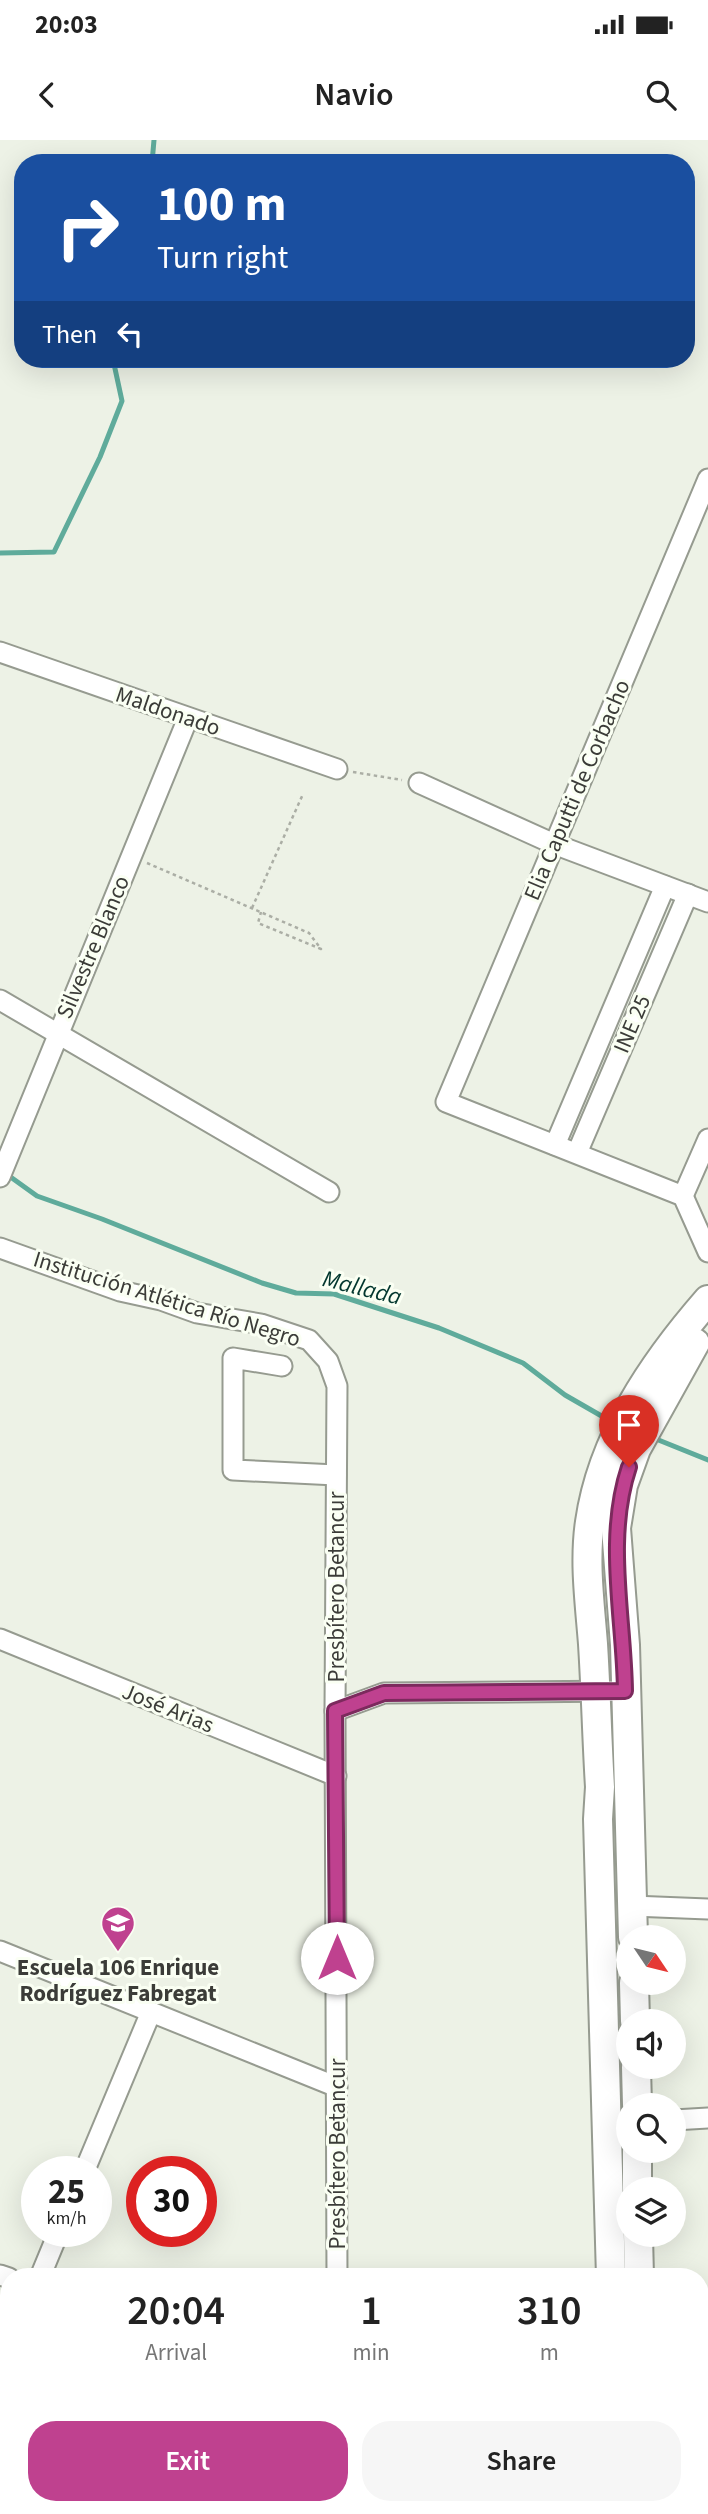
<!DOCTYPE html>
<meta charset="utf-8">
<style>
:root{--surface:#fff;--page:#f6f6f6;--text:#222;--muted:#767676;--accent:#bf418f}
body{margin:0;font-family:"Source Sans 3",sans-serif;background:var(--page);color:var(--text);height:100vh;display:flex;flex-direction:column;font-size:26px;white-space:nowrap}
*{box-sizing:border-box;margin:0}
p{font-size:23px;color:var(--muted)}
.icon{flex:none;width:38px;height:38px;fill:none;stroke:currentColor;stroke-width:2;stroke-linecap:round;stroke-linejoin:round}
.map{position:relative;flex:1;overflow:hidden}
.side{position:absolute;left:0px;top:2128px;width:709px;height:247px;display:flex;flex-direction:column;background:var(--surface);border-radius:28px 28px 0 0;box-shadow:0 7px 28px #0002}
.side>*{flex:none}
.top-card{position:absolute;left:14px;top:14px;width:681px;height:214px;border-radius:28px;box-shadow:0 7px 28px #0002;background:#1a4fa0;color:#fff;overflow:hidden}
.needle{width:46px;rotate:125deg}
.buttons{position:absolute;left:616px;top:1785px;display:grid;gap:14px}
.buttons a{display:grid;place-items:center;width:70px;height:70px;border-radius:50%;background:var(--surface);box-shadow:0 7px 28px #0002;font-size:35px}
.speed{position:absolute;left:21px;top:2016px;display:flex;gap:14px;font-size:35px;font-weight:700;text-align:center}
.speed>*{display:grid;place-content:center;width:91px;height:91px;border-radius:50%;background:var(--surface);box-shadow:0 7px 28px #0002;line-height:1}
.speed small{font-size:18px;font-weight:400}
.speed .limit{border:10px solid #d22;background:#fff;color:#111}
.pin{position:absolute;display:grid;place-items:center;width:60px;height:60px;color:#fff;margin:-72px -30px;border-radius:50% 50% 50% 0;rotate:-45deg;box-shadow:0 0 7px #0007}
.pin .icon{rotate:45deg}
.me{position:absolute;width:77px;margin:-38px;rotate:0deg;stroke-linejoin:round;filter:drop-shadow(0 0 5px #0008)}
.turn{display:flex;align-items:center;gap:24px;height:147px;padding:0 28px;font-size:32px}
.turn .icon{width:91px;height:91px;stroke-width:2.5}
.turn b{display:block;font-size:49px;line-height:60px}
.then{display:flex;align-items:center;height:66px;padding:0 28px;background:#0003;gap:14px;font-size:26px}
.eta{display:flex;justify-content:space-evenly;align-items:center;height:119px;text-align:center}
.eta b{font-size:42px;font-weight:600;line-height:49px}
.cta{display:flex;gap:14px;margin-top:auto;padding:14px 28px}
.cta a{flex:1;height:80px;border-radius:28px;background:var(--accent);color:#fff;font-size:28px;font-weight:600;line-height:80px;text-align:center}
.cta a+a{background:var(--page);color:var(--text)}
.status{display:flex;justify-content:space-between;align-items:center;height:49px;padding:0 35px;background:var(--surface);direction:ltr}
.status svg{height:19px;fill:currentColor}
header{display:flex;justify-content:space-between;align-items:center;height:91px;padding:0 28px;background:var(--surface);font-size:32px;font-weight:600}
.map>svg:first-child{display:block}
</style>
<div class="status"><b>20:03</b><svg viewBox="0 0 49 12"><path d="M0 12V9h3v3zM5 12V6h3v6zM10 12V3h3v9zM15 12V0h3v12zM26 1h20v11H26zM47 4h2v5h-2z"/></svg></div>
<header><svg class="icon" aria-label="back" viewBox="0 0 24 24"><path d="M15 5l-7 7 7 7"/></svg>Navio<svg class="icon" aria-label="search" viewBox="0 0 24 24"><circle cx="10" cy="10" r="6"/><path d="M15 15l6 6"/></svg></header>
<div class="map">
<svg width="708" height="2374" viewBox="0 0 708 2374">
<rect width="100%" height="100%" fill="#edf2e6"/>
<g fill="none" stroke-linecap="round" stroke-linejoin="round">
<g stroke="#5fab9b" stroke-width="5">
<polyline points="152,23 154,0"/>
<polyline points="0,413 54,412 100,317 122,261 114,224 109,219"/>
<polyline points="5,1033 37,1056 102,1079 262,1143 296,1153 334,1154 439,1188 523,1223 565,1255 612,1282"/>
<polyline points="651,1297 708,1320"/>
</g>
<g stroke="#969b90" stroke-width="13">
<polyline id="lane" points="491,2366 491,2374"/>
</g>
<g stroke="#969b90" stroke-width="23">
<g id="street">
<polyline points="708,339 446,962 683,1056 708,1112"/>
<polyline points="0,512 337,629"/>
<polyline points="419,643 554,704 708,762"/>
<polyline points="0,860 329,1052"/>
<polyline points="555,1005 665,746"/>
<polyline points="577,1013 688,754"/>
<polyline points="0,1037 188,578"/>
<polyline points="683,1056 708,999"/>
<polyline points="0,1108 120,1151 161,1160 197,1173 261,1184 309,1200 328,1221 337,1246 335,1571 337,2137"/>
<polyline points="282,1226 233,1218 233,1330 336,1335"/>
<polyline points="0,1499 336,1636"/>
<polyline points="335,1571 384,1553 625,1551"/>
<polyline points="632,1766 708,1769"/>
<polyline points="0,1811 337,1947"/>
<polyline points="674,1980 708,1978"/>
<polyline points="606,1982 628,1982"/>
<polyline points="84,2032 151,1872"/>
<polyline points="0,2135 9,2138"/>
<polyline points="40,2137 59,2091"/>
<polyline points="0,2231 9,2210"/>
<polyline points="342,2366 342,2374"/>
<polyline points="240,2374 243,2366"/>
</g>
</g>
<g stroke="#969b90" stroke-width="32">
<g id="secondary">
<polyline points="633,1797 625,1505 616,1388 623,1345 636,1309 695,1203"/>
<polyline points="634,1843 635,1881"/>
<polyline points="636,1927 637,1965"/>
<polyline points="637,2011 637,2049"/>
<polyline points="638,2095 639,2137"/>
<path d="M611,2137L598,1679L600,1647C597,1599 596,1551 593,1504C590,1464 584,1422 590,1382C602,1298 653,1223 708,1160"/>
<polyline points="617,2366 617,2374"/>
<polyline points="645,2366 645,2374"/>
</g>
</g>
<g stroke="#abaea5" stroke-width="2.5" stroke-dasharray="3.5 3.5" stroke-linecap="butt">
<polyline points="353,632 402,640"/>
<polyline points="147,723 309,793 321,809 258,783 261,772"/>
<polyline points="252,768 303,654"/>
</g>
<use href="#lane" stroke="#fff" stroke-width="10"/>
<use href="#street" stroke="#fff" stroke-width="19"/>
<use href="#secondary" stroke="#fff" stroke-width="28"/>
</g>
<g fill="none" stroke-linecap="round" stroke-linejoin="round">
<g stroke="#7c2a5d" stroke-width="18">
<path id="route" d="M337,1818L335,1571L384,1553L625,1551C624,1477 605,1399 629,1327"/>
</g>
<use href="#route" stroke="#bf418f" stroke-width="12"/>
</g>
<defs>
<g id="school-pin" transform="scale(1.75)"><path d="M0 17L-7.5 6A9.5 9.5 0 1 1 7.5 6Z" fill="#bf418f" stroke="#fafff3"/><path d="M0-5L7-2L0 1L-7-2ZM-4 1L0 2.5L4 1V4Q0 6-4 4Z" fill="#fff"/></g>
</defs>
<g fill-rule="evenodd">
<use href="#school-pin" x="118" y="1783"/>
</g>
<g text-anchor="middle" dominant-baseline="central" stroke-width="6" stroke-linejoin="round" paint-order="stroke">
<g font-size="23" fill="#3b3c38" stroke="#fafff3">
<text transform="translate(168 571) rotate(19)">Maldonado</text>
<text transform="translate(577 650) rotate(-67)">Elia Caputti de Corbacho</text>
<text transform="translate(93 807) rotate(-67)">Silvestre Blanco</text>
<text transform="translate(632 884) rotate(-67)">INE 25</text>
<text transform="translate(167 1159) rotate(17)">Institución Atlética Río Negro</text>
<text transform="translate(336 1447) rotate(-90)">Presbítero Betancur</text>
<text transform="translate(168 1568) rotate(22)">José Arias</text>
<text transform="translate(337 2014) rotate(-90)">Presbítero Betancur</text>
</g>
<g font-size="23" font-weight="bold" fill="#3b3c38" stroke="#fafff3">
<text x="118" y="1827">Escuela 106 Enrique<tspan x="118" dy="26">Rodríguez Fabregat</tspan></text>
</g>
<g font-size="24" font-style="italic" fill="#02362e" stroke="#fafff3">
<text transform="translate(362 1148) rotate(14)">Mallada</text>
</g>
</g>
</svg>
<div class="buttons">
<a><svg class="needle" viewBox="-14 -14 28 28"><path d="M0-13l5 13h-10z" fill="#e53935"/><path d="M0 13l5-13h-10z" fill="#767676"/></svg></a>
<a><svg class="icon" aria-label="sound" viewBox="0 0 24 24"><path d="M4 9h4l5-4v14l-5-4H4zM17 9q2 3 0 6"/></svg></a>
<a><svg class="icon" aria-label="search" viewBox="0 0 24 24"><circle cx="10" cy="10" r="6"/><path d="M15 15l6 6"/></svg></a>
<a><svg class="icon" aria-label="layers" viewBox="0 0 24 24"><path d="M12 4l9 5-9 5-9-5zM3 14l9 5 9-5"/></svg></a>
</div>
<div class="speed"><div>25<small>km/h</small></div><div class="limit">30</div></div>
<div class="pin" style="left:629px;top:1327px;background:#d93025"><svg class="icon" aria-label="arrive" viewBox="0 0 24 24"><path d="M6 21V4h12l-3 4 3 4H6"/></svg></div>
<svg class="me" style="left:337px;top:1818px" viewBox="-20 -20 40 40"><circle r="19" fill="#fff"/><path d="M0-13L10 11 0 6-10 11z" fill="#bf418f"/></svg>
<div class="top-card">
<div class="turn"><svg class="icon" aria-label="right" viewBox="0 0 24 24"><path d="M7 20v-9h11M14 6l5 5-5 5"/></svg><div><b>100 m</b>Turn right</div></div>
<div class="then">Then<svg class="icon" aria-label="left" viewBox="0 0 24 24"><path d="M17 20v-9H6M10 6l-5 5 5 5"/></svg></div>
</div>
<section class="side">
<div class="eta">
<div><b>20:04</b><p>Arrival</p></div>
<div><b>1</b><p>min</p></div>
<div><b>310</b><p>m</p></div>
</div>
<div class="cta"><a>Exit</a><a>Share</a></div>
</section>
</div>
